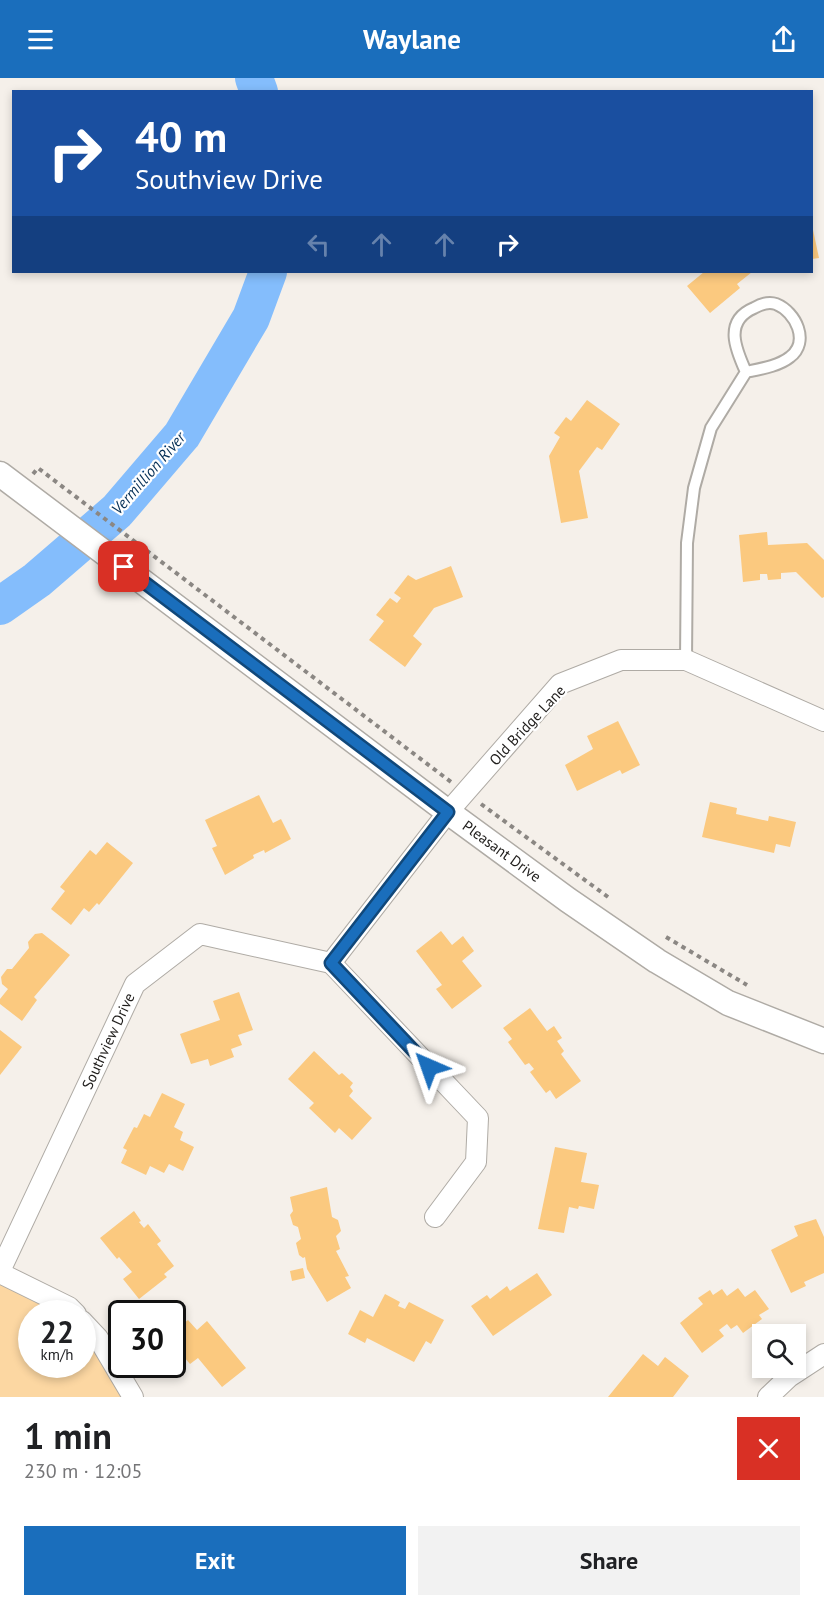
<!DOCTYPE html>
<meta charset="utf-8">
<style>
:root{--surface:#fff;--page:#f2f2f2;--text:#202124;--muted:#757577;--accent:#1a6ebc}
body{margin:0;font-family:"PT Sans",sans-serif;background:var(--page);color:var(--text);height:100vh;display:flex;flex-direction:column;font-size:22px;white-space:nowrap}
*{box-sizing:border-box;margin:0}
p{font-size:20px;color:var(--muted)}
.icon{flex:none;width:33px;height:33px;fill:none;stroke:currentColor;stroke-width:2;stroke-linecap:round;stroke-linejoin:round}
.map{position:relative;height:1319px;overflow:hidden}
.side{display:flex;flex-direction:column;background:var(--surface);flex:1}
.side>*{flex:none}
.top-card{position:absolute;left:12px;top:12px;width:801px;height:183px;border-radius:0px;box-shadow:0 3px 9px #0003;background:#1a4fa0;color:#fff;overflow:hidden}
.controls{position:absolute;left:752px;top:1246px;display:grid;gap:12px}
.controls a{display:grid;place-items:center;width:54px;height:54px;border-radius:0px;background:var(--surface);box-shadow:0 3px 9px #0003;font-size:30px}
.speed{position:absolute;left:18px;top:1222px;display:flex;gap:12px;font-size:30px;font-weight:700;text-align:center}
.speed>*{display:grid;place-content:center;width:78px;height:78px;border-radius:50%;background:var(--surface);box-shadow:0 3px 9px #0003;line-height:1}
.speed small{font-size:15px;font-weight:400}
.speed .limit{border:3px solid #111;border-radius:9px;background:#fff;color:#111}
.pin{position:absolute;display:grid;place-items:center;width:51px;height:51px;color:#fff;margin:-26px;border-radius:12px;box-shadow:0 3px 9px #0006}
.me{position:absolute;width:66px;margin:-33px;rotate:317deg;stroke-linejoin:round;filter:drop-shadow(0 0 4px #0008)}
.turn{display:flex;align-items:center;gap:21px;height:126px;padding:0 24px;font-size:27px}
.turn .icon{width:78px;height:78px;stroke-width:2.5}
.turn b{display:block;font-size:42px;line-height:51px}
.lanes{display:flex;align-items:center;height:57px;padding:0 24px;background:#0003;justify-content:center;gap:30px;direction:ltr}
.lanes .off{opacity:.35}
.round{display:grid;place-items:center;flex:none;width:63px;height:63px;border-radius:0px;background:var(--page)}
.summary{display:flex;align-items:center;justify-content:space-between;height:102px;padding:0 24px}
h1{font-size:36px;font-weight:700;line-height:45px}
.button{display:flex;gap:12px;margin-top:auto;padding:12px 24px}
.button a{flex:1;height:69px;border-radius:0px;background:var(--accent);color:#fff;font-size:24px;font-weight:700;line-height:69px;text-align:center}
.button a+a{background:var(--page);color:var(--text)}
header{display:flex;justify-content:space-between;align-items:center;height:78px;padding:0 24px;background:var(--accent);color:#fff;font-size:27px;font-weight:700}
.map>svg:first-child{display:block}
</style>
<header><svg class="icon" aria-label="menu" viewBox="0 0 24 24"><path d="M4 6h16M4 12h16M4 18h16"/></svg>Waylane<svg class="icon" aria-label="share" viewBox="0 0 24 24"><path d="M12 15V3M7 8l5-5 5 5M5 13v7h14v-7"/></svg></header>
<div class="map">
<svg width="824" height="1319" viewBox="0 0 824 1319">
<rect width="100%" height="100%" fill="#f5f0ea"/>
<polygon fill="#fcd7a2" points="0,1195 76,1236 32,1236 32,1287 82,1287 83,1243 133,1319 0,1319"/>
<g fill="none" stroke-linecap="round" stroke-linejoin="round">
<g stroke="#84bdfc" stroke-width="38">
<polyline points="254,0 259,14"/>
<polyline points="0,528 37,502 117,433 182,357 251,240 268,194"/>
</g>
</g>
<g fill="#fbc97f">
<polygon points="812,147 819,180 812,181"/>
<polygon points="704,194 752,194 737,206 740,210 710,235 687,208"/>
<polygon points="587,322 620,346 602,372 597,369 579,393 588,440 561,445 549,378 560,359 554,355 566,339 571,343"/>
<polygon points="767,454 768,467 807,465 824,482 824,519 822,520 796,494 781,495 781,501 768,502 767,496 760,496 760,502 743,504 739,457"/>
<polygon points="451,488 463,519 434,530 413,558 422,566 405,589 369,562 384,543 376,537 390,520 397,525 401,520 394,515 408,497 416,502"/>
<polygon points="618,643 640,687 622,696 620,692 577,713 565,687 593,671 587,658"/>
<polygon points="259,717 273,745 281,741 291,761 265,775 264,772 253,777 254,780 225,797 212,770 217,768 205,742"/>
<polygon points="710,724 737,730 736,736 768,743 769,738 796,744 790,769 776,766 774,775 702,759"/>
<polygon points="107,764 133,785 99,827 97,825 89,834 84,830 71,847 51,831 65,813 60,809 90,772 96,777"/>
<polygon points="441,853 452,867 463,858 474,873 462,883 482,908 452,931 436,911 442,907 416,873"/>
<polygon points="42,855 70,877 34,919 37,922 22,943 0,926 0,921 8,911 2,906 1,899 7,891 12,891 29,870 28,864 35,856"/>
<polygon points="239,914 253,952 238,957 242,967 231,971 234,979 210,988 208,981 191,986 180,956 220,942 213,923"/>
<polygon points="530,930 547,953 554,948 562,960 557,963 564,973 561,976 581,1003 556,1021 550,1012 546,1015 530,994 534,991 529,985 525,987 508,964 512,961 503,950"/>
<polygon points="0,952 22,969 0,997"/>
<polygon points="314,973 339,997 342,995 353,1005 350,1009 353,1013 349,1018 372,1040 352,1062 339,1050 335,1055 309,1030 314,1025 288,1001"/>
<polygon points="162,1015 185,1026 174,1049 183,1054 180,1062 194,1069 183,1093 169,1086 164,1095 150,1088 146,1097 121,1085 127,1072 123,1070 134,1049 137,1050 144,1036 150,1039"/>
<polygon points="555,1069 587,1075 581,1104 599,1107 594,1131 579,1128 578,1131 569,1129 564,1155 538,1151"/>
<polygon points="327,1109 332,1139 338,1142 341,1153 336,1158 340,1171 336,1173 349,1198 345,1199 351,1210 327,1224 307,1191 305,1179 303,1180 299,1177 296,1165 301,1161 298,1149 293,1147 290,1137 293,1133 290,1119"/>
<polygon points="134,1133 141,1143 139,1144 144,1150 148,1146 161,1163 157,1166 174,1188 164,1196 167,1199 139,1221 123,1201 132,1194 119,1179 117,1181 100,1160"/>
<polygon points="816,1141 824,1159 824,1195 804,1204 806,1208 791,1215 771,1172 798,1158 794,1148"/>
<polygon points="303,1190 305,1200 292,1203 290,1193"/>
<polygon points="537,1195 552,1217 493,1258 471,1228 487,1217 490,1221 507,1208 510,1213"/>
<polygon points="738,1210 745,1219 755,1212 769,1231 759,1237 762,1241 743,1255 737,1247 731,1251 727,1246 719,1252 724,1258 702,1275 680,1245 703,1226 698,1220 710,1212 713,1217 722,1211 727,1218"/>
<polygon points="385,1216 400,1224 398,1228 405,1231 409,1224 444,1242 431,1266 426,1263 414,1284 367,1260 365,1265 348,1256 360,1232 373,1239"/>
<polygon points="188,1242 197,1252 207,1243 246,1290 222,1309 198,1280 190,1286 172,1265 172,1255"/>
<polygon points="643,1276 658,1288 665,1279 689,1298 673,1319 608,1319"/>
</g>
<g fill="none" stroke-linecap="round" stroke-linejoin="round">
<g stroke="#afaba5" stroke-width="14">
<path id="service" d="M686,582L687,465L694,410L711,350L746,294C760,291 779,288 790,279C810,264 796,234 776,226C768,223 761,226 754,230C723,243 736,272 746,294"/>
</g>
<g stroke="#afaba5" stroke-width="22">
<g id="minor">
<polyline points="331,885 478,1040 476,1084 435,1139"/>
<polyline points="0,1193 135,906 200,856 331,885 448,734 560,606 621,582 686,582 824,643"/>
<polyline points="0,1195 69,1229 76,1236"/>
<polyline points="82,1243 98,1260 133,1319"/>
<polyline points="768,1319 789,1299 824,1276"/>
</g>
</g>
<g stroke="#afaba5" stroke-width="27">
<polyline id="tertiary" points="0,396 448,734 568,822 657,883 728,925 824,963"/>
</g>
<g stroke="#8b8783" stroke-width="4" stroke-dasharray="4.5 4.5" stroke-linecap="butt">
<polyline points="33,396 38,390 451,704"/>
<polyline points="481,726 608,819"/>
<polyline points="666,859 747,907"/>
</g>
<use href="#service" stroke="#fff" stroke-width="10"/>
<use href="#minor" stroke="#fff" stroke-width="20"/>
<use href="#tertiary" stroke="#fff" stroke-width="24"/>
</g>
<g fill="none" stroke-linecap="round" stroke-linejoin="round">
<g stroke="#11487a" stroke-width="15">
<polyline id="route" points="124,489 448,734 331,885 429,989"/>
</g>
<use href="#route" stroke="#1a6ebc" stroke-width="10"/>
</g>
<g text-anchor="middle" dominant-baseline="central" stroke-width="4.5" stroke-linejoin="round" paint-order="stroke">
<g font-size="15" fill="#1f1d1b" stroke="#fff">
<text transform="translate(527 647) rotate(-47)">Old Bridge Lane</text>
<text transform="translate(502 773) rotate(36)">Pleasant Drive</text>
<text transform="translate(108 963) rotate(-65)">Southview Drive</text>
</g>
<g font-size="16" font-style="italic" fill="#063057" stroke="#fff">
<text transform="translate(148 395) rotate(-49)">Vermillion River</text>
</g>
</g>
</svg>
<div class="controls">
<a><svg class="icon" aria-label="search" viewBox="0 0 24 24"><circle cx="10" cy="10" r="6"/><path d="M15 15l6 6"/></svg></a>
</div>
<div class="speed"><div>22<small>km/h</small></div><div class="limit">30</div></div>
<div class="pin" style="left:124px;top:489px;background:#d93025"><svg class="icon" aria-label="arrive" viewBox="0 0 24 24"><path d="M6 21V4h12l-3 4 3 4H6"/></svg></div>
<svg class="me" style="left:429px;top:989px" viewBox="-20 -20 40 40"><path d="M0-17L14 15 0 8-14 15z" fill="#1a6ebc" stroke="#fff" stroke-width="4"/></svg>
<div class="top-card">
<div class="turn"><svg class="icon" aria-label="right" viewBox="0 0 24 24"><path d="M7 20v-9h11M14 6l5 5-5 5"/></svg><div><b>40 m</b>Southview Drive</div></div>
<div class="lanes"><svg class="icon off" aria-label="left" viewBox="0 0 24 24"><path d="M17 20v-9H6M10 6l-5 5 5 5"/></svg><svg class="icon off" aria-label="ahead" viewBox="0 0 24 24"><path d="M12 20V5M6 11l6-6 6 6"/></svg><svg class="icon off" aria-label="ahead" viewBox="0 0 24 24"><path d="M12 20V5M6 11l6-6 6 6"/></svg><svg class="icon" aria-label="right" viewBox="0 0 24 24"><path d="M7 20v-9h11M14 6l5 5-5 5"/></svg></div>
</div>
</div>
<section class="side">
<div class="summary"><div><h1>1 min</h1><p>230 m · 12:05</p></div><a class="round" style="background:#d93025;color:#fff"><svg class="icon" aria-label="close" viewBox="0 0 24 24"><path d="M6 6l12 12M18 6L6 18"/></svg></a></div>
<div class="button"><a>Exit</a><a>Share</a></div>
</section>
